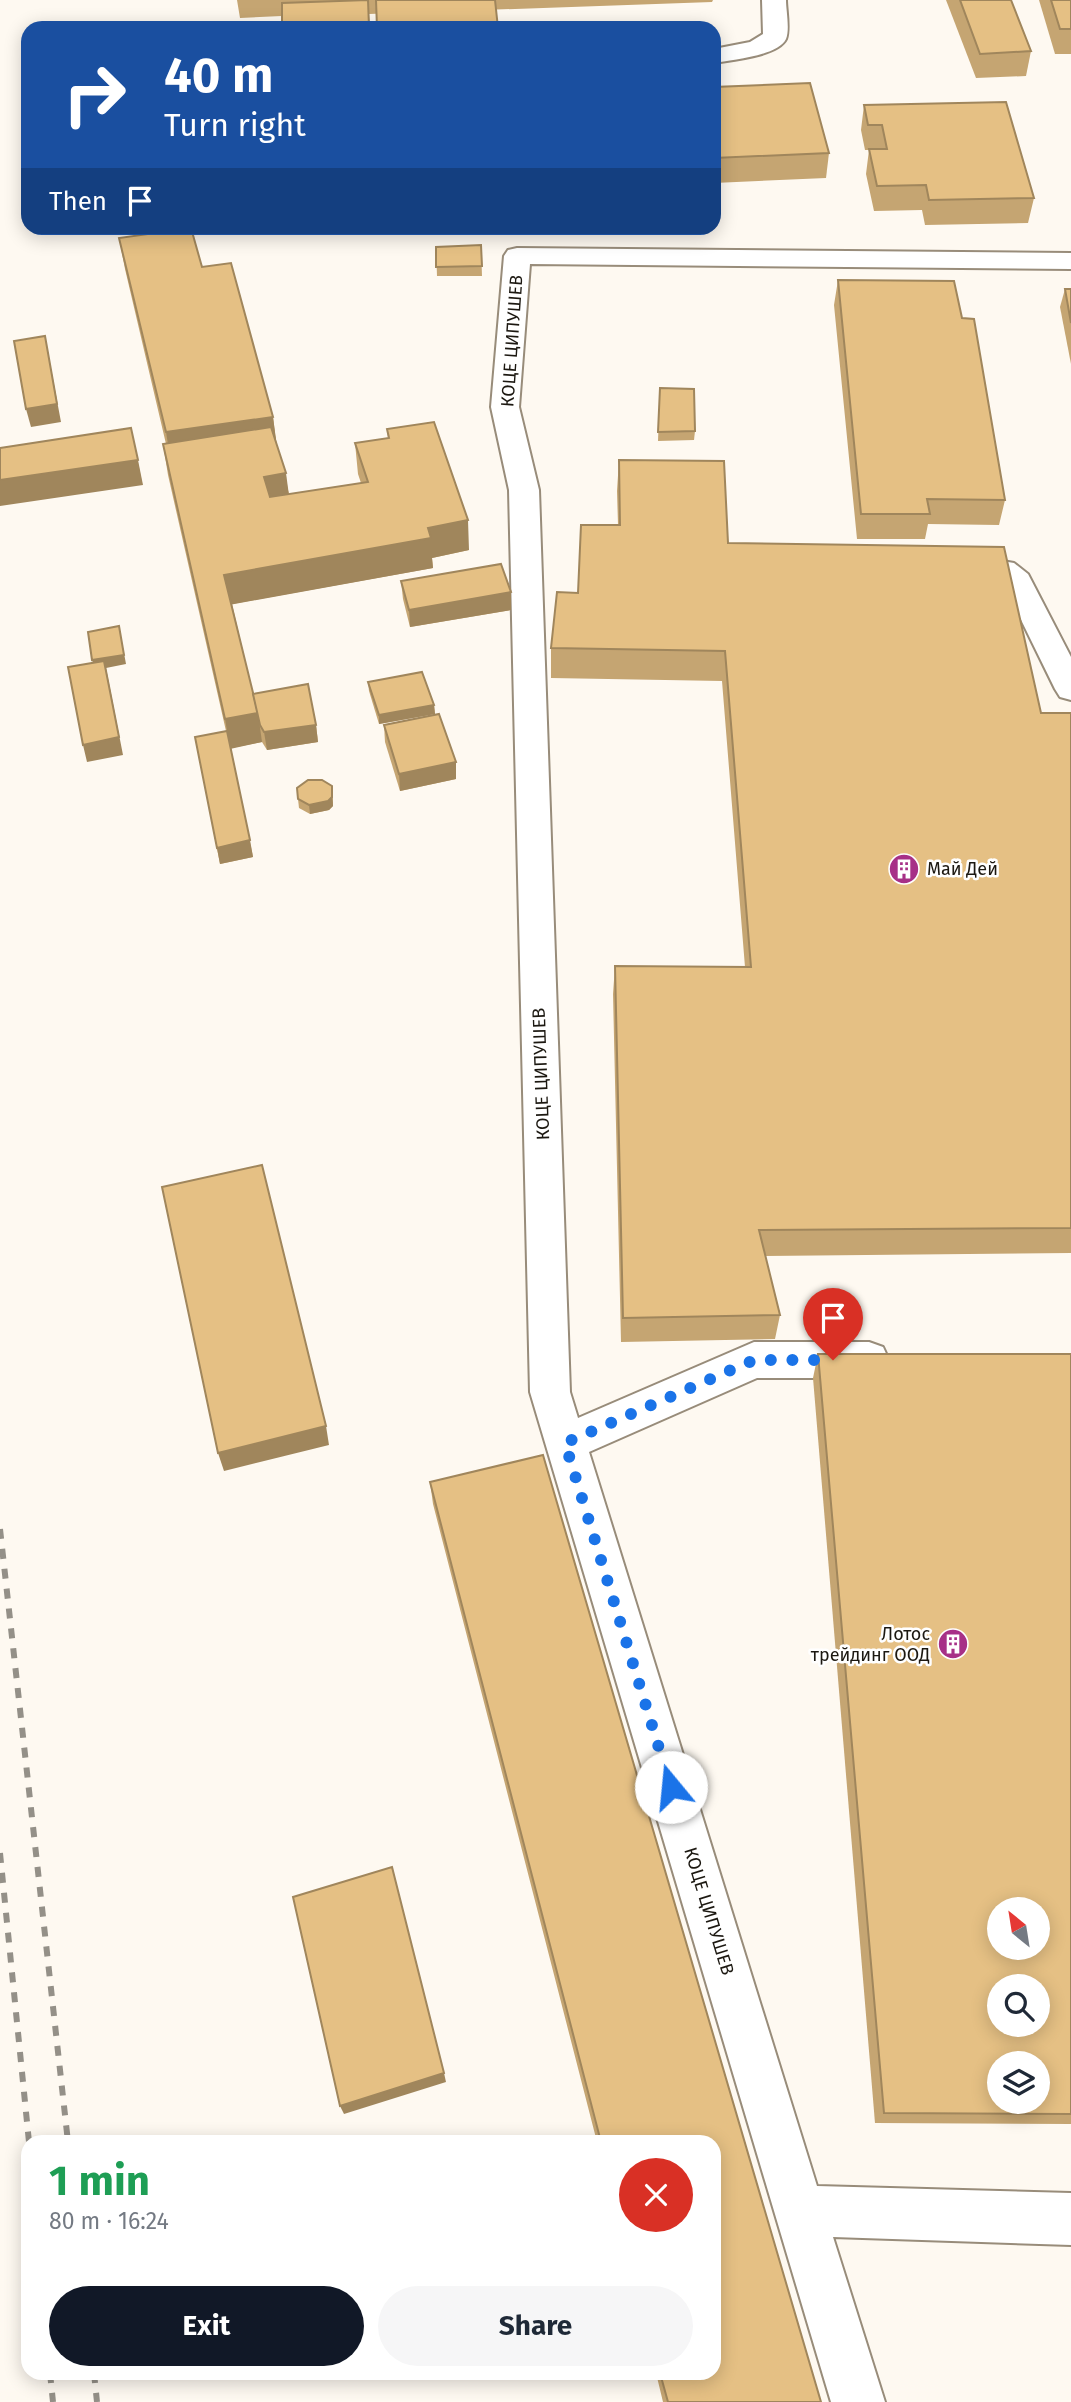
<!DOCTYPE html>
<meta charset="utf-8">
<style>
:root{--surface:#fff;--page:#f6f6f7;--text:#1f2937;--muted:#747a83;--accent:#111827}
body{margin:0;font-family:"Fira Sans",sans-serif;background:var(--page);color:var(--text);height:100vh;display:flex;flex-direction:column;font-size:26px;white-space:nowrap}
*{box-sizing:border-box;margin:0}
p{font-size:23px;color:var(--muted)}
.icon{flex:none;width:38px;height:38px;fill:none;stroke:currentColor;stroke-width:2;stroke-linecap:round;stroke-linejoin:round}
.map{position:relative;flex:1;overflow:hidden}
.panel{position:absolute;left:21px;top:2135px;width:700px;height:245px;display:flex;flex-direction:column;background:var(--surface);border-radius:21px;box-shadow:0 4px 18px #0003}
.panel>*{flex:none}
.top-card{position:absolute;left:21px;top:21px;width:700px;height:214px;border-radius:21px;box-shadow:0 4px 18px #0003;background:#1a4fa0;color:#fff;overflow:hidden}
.needle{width:46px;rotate:330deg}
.controls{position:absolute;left:987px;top:1897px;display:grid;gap:14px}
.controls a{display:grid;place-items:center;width:63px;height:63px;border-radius:50%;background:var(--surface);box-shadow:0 4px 18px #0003;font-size:35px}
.pin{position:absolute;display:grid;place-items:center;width:60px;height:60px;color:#fff;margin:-72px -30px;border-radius:50% 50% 50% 0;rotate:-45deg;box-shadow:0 0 7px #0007}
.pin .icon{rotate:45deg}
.me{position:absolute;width:77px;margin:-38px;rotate:343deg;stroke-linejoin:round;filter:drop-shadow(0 0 5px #0008)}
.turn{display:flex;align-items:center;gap:24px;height:147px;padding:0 28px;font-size:32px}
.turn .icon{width:91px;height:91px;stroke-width:2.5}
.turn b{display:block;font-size:49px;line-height:60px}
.then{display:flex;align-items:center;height:66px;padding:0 28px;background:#0003;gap:14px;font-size:26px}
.round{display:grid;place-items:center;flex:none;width:74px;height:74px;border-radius:37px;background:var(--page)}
.headline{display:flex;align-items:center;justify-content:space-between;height:119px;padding:0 28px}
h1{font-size:42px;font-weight:700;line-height:52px;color:#1e9e55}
.primary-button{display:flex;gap:14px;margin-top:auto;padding:14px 28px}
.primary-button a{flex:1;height:80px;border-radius:42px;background:var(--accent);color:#fff;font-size:28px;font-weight:700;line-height:80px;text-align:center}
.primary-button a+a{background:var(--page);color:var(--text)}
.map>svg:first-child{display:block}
</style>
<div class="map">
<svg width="1071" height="2402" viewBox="0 0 1071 2402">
<rect width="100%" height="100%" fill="#fef9f1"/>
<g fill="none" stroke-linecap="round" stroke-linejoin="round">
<g stroke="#988c7a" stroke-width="4">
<g id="minor">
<path d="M762,0H786C786,10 790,29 786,39C778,56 731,60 714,63V49L750,42L763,34Z"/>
<polygon points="517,248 1071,253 1071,269 530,264 519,407 539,490 570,1392 578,1418 754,1342 869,1342 883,1347 889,1360 883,1373 869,1378 757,1378 589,1452 817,2186 1071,2193 1071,2245 833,2237 885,2402 831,2402 530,1392 509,490 491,407 504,256 508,250"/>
<polygon points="962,554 1014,563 1028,574 1071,657 1071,700 1060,697 1055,689 1005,587 994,579 951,571 947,564 951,557"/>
</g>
</g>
<use href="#minor" fill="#fff" fill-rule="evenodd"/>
<g stroke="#949088" stroke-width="6" stroke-dasharray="10 10" stroke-linecap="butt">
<polyline points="0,1529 68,2142"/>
<polyline points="0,1853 29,2142"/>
<polyline points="50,2373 53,2402"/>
<polyline points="94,2373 97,2402"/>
</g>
</g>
<g fill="#c5a572">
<polygon points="237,0 713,0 712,2 369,14 370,28 282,28 282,16 240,18"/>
<polygon points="946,0 1011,0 1031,51 1026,76 976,78"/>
<polygon points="1039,0 1071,0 1071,54 1055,54"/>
<polygon points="714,87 829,153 826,178 714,183"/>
<polygon points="864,105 1034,198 1028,223 925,225 922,210 874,211 866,174 869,150 865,150 861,130"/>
<polygon points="119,238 202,267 273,417 276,441 289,494 361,483 358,474 355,443 388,438 387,429 469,550 432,558 433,568 232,604 253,694 316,725 318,742 267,750 262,742 231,748 253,857 220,864 195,737 226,731 168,475 163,444 166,444 125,269"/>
<polygon points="481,245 482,276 437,276 436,247"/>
<polygon points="838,280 962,318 1005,500 999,525 928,524 925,539 857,539 834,305"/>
<polygon points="1065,289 1071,289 1071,364 1060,307"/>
<polygon points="660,388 695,431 694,440 658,441"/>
<polygon points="619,460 728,543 1041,713 1071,713 1071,1253 765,1256 780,1315 775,1339 621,1342 613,994 615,966 745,967 722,681 551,678 551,648 578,593 618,525 617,491"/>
<polygon points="401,581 511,610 410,627 403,599"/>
<polygon points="368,682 434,705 435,714 379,724 369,691"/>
<polygon points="384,725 456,762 456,779 400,791 385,742"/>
<polygon points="332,786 333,806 329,810 310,814 299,808 298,799"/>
<polygon points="818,1354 1071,1354 1071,2124 875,2123 813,1378"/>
<polygon points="543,1455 821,2402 663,2402 656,2373 714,2373 714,2142 597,2142 433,1504 430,1482"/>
</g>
<g fill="#a0865c">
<polygon points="45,336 61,422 31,427 26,409"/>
<polygon points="273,417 277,447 171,463 166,432"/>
<polygon points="138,460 143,485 0,506 0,480"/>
<polygon points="286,473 290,503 268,508 264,477"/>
<polygon points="468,520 469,550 432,558 433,568 229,605 224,575 428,528"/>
<polygon points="511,592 511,610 410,627 409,610"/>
<polygon points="119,626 126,664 106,668 123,755 87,762 83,745 95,669 92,660"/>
<polygon points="434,705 435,714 379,724 379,715"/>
<polygon points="258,713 262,742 230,749 225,719"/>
<polygon points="316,725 318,742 267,750 264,732"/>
<polygon points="456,762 456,779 400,791 399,774"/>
<polygon points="332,786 333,806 329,810 310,814 309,805"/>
<polygon points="250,840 253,857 220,864 217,848"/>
<polygon points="326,1426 329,1445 224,1471 218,1453"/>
<polygon points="444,2073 446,2082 344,2114 340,2106"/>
</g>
<g fill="#e5c084" stroke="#a0865c" stroke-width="2" fill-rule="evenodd">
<polygon points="368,0 369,27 282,28 282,3"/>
<polygon points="376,0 495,0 498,28 377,28"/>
<polygon points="960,0 1011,0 1031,51 980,54"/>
<polygon points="1051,0 1071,0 1071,29 1060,29"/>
<polygon points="810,83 829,153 714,158 714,87"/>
<polygon points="1006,102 1034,198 929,200 926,185 877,186 869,149 887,149 882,125 868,125 864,105"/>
<polygon points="191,228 202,267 231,263 273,417 166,432 119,238"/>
<polygon points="481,245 482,266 436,267 436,247"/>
<polygon points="838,280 954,281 962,318 974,319 1005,500 927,499 930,514 861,514"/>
<polygon points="1065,289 1071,289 1071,323"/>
<polygon points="45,336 57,404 26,409 14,341"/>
<polygon points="660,388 694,389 695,431 658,432"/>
<polygon points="434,422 468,520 428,528 431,538 224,575 258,713 225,719 163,444 271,427 286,473 264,477 270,497 368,482 355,443 389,438 387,429"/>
<polygon points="131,428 138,460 0,480 0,448"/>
<polygon points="619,460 724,461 728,543 1004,547 1041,713 1071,713 1071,1228 759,1230 780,1315 623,1318 615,966 751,967 725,651 551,648 557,592 578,593 581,525 620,525"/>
<polygon points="501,564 511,592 409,610 401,581"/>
<polygon points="119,626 124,655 92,660 88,632"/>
<polygon points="104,661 119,737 83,745 68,667"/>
<polygon points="422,672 434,705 379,715 368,682"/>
<polygon points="308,684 316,725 264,732 260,725 253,694"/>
<polygon points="439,714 456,762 399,774 384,725"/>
<polygon points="227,731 250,840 217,848 195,737"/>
<polygon points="308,780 322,780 332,786 332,797 328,801 309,805 298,799 297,788"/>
<polygon points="262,1165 326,1426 218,1453 162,1187"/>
<path d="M818,1354H1071V2114L884,2113ZM999,1909H1038V1948H999ZM999,1986H1038V2025H999ZM999,2063H1038V2102H999Z"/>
<polygon points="543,1455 821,2402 668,2402 660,2373 714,2373 714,2142 601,2142 430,1482"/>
<polygon points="392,1867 444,2073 340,2106 293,1897"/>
</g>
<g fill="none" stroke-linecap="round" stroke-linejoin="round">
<polyline stroke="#1a73e8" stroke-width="12" stroke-dasharray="0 21.6" points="671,1787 565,1443 754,1360 833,1360"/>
</g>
<defs>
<g id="building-disc" transform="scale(1.575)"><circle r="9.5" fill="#a73087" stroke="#fff"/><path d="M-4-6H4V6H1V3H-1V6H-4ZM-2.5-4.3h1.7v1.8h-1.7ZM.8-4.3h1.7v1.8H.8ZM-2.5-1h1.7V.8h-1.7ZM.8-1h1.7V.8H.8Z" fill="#fff"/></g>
</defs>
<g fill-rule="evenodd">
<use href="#building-disc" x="904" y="869"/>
<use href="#building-disc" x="953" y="1644"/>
</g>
<g text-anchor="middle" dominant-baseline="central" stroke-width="5" stroke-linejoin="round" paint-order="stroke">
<g font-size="18" fill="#1c1811" stroke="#fff">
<text transform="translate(512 341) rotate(-86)">КОЦЕ ЦИПУШЕВ</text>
<text transform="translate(541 1074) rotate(-92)">КОЦЕ ЦИПУШЕВ</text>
<text transform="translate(709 1911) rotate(73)">КОЦЕ ЦИПУШЕВ</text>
</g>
<g font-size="18" fill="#1c1811" stroke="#fff" text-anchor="start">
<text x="927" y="869">Май Дей</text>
<text x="930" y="1634" text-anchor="end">Лотос<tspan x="930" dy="21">трейдинг ООД</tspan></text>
</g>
</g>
</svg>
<div class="controls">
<a><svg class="needle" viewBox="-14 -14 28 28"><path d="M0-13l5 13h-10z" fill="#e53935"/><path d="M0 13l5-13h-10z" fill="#747a83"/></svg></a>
<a><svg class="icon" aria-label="search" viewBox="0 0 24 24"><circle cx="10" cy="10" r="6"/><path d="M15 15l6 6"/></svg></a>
<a><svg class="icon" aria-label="layers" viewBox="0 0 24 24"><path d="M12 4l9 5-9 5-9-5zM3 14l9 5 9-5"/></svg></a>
</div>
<div class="pin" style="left:833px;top:1360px;background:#d93025"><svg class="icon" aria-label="arrive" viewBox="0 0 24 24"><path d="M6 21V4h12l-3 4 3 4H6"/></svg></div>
<svg class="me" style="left:671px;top:1787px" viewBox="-20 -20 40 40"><circle r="19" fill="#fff"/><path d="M0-13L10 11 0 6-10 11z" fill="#1a73e8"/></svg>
<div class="top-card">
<div class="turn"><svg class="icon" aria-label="right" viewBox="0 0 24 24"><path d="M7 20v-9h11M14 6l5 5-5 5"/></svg><div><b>40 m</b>Turn right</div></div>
<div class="then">Then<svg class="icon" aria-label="arrive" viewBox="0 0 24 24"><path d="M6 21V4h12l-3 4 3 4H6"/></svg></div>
</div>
<section class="panel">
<div class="headline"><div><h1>1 min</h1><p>80 m · 16:24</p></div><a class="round" style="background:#d93025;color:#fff"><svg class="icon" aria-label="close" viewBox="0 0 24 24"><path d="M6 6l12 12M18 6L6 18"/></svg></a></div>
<div class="primary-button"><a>Exit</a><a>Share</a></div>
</section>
</div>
